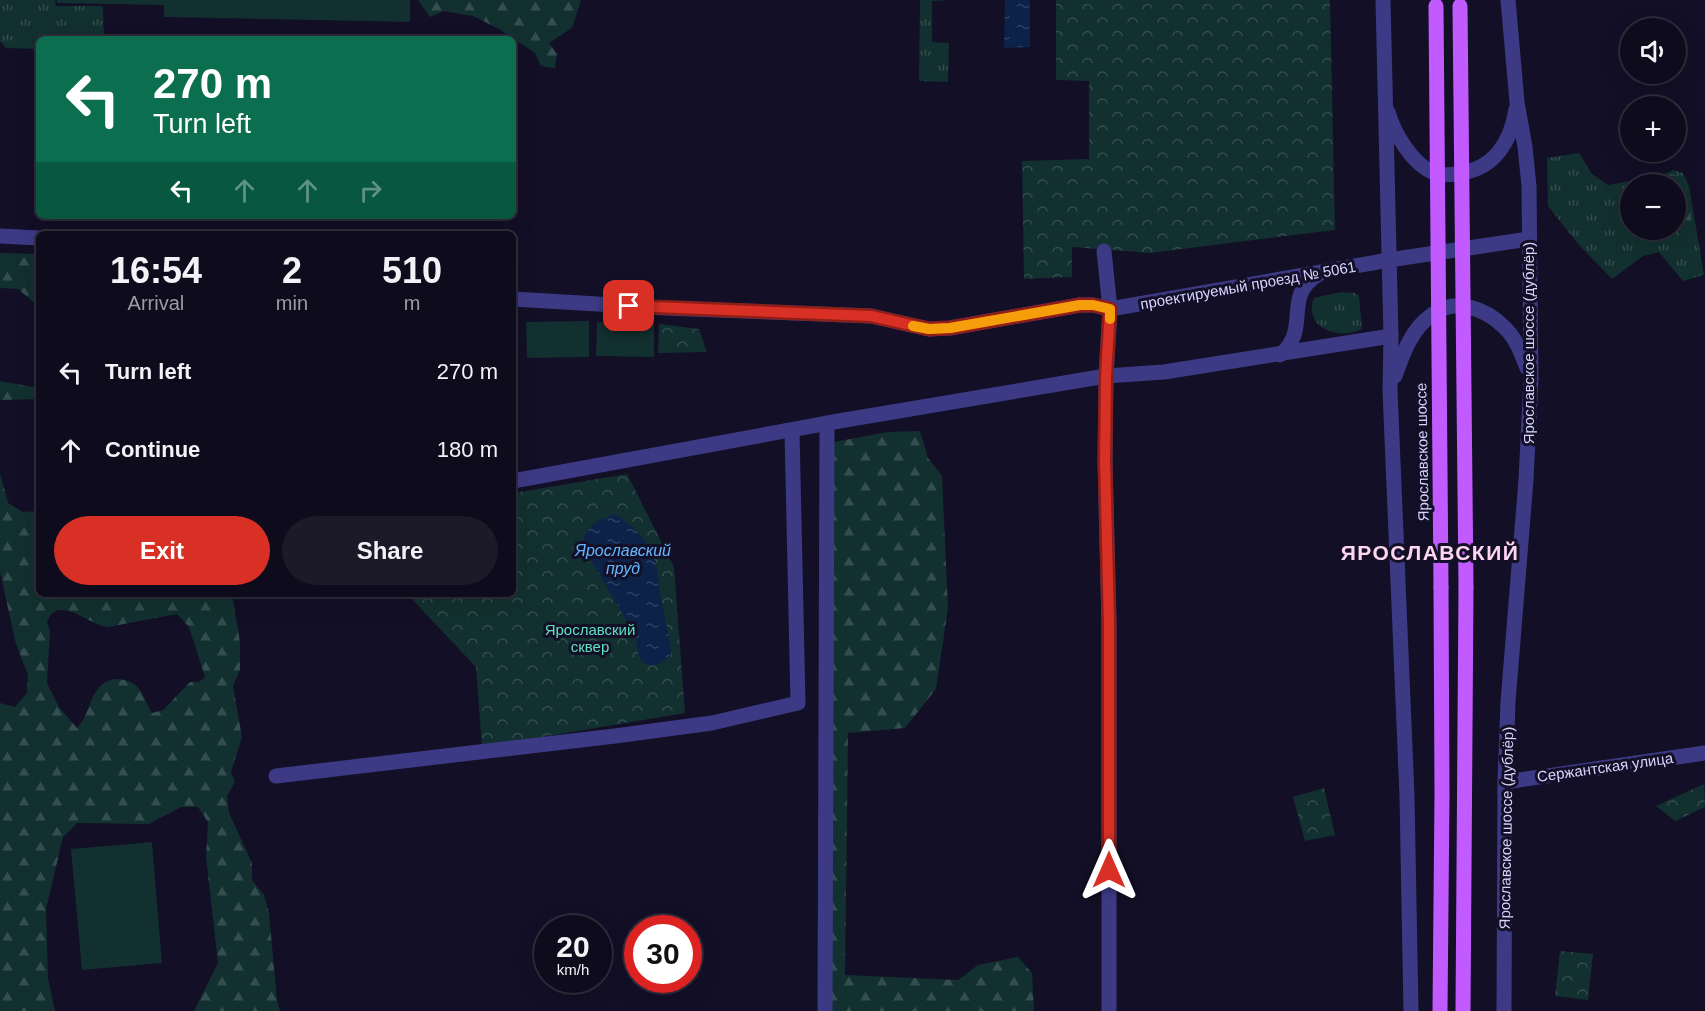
<!DOCTYPE html>
<meta charset="utf-8">
<style>
:root{--surface:#0e0b1c;--page:#1c1929;--text:#f1f3f6;--muted:#9b9ba3;--line:#2e2b3b;--accent:#d93025}
body{margin:0;font-family:Helvetica,sans-serif;background:var(--page);color:var(--text);height:100vh;display:flex;flex-direction:column;font-size:22px;white-space:nowrap}
*{box-sizing:border-box;margin:0}
p{font-size:20px;color:var(--muted)}
.icon{flex:none;width:33px;height:33px;fill:none;stroke:currentColor;stroke-width:2;stroke-linecap:round;stroke-linejoin:round}
.map{position:relative;flex:1;overflow:hidden}
.side{position:absolute;left:36px;top:231px;width:480px;height:366px;display:flex;flex-direction:column;background:var(--surface);border-radius:9px;box-shadow:0 6px 24px #0002,0 0 0 2px var(--line)}
.side>*{flex:none}
.banner{position:absolute;left:36px;top:36px;width:480px;height:183px;border-radius:9px;box-shadow:0 6px 24px #0002,0 0 0 2px var(--line);background:#0b6e4f;color:#fff;overflow:hidden}
.buttons{position:absolute;left:1620px;top:18px;display:grid;gap:12px}
.buttons a{display:grid;place-items:center;width:66px;height:66px;border-radius:50%;background:var(--surface);box-shadow:0 6px 24px #0002,0 0 0 2px var(--line);font-size:30px}
.speed{position:absolute;left:534px;top:915px;display:flex;gap:12px;font-size:30px;font-weight:700;text-align:center}
.speed>*{display:grid;place-content:center;width:78px;height:78px;border-radius:50%;background:var(--surface);box-shadow:0 6px 24px #0002,0 0 0 2px var(--line);line-height:1}
.speed small{font-size:15px;font-weight:400}
.speed .limit{border:9px solid #d22;background:#fff;color:#111}
.pin{position:absolute;display:grid;place-items:center;width:51px;height:51px;color:#fff;margin:-26px;border-radius:12px;box-shadow:0 3px 9px #0006}
.me{position:absolute;width:66px;margin:-33px;rotate:0deg;stroke-linejoin:round;filter:drop-shadow(0 0 4px #0008)}
.turn{display:flex;align-items:center;gap:21px;height:126px;padding:0 18px;font-size:27px}
.turn .icon{width:78px;height:78px;stroke-width:2.5}
.turn b{display:block;font-size:42px;line-height:51px}
.lanes{display:flex;align-items:center;height:57px;padding:0 18px;background:#0003;justify-content:center;gap:30px;direction:ltr}
.lanes .off{opacity:.35}
.eta{display:flex;justify-content:space-evenly;align-items:center;height:102px;text-align:center}
.eta b{font-size:36px;font-weight:700;line-height:42px}
.button{display:flex;gap:12px;margin-top:auto;padding:12px 18px}
.button a{flex:1;height:69px;border-radius:36px;background:var(--accent);color:#fff;font-size:24px;font-weight:700;line-height:69px;text-align:center}
.button a+a{background:var(--page);color:var(--text)}
ul{padding:0;list-style:none}
li{display:flex;align-items:center;gap:18px;height:78px;padding:0 18px}
li div{flex:1}
li b{display:block;font-size:22px}
li em{font-style:normal}
.map>svg:first-child{display:block}
</style>
<div class="map">
<svg width="1705" height="1011" viewBox="0 0 1705 1011">
<defs>
<pattern id="grass-tufts" width="24" height="20" patternUnits="userSpaceOnUse" patternTransform="scale(1.5)"><rect width="24" height="20" fill="#12302f"/><path d="M3 7l-1-3M5 7V3M7 7l1-3M15 17l-1-3M17 17v-4M19 17l1-3" fill="none" stroke="#344d4e"/></pattern>
<pattern id="forest-firs" width="22" height="20" patternUnits="userSpaceOnUse" patternTransform="scale(1.5)"><rect width="22" height="20" fill="#12302f"/><path d="M5 1l3.5 6h-7zM16 11l3.5 6h-7z" fill="#344d4e"/></pattern>
<pattern id="park-crowns" width="20" height="18" patternUnits="userSpaceOnUse" patternTransform="scale(1.5)"><rect width="20" height="18" fill="#12302f"/><path d="M2 6a3 3 0 1 1 6 0M12 15a3 3 0 1 1 6 0" fill="none" stroke="#344d4e"/></pattern>
<pattern id="water-ripples" width="26" height="14" patternUnits="userSpaceOnUse" patternTransform="scale(1.5)"><rect width="26" height="14" fill="#0c2248"/><path d="M2 4q2-2 4 0t4 0M15 11q2-2 4 0t4 0" fill="none" stroke="#2f4163"/></pattern>
</defs>
<rect width="100%" height="100%" fill="#130f26"/>
<g fill="url(#grass-tufts)" fill-rule="evenodd">
<polygon points="0,0 55,0 56,6 103,6 104,39 39,39 39,49 6,48 0,41"/>
<polygon points="920,0 951,0 932,1 932,42 949,43 948,82 919,81"/>
<path d="M1579,153L1592,174L1608,185L1660,176L1673,170L1683,173L1689,186L1704,275L1683,281L1659,252L1643,256L1612,279L1579,245L1548,206L1547,158ZM1630,184H1676V230H1630Z"/>
<path d="M1341,292L1355,293L1359,296L1362,329C1339,341 1303,328 1314,298Z"/>
</g>
<g fill="url(#forest-firs)" fill-rule="evenodd">
<polygon points="418,0 581,0 572,28 549,43 557,54 555,68 541,66 535,53 499,29 473,16 444,11 430,17"/>
<path d="M1671,174L1681,176C1691,195 1689,214 1694,234L1686,240L1671,230H1676V184H1642L1648,180L1655,181Z"/>
<polygon points="0,253 39,254 39,307 18,289 0,288"/>
<polygon points="0,381 39,388 39,399 0,400"/>
<polygon points="920,431 928,458 942,476 948,608 936,689 905,728 848,733 845,975 958,980 978,965 1018,957 1032,973 1034,1011 829,1011 834,442 888,432"/>
<path d="M0,473L8,503L23,512L39,511V594H232L240,642V670L233,686L242,737L231,772L235,782L227,796L229,813L252,863V880L264,895L269,913L277,1000L280,1011H194L218,963L206,857L208,822L198,807H181L149,824L77,823L63,837L46,909L48,978L55,1011H0V703L15,707L27,693L28,675L16,644L0,572ZM58,610C76,609 90,624 108,627L177,614L189,627L205,677L199,682H190L163,710L152,713C141,694 142,681 117,679C109,679 102,683 97,690C88,702 88,717 77,728L59,707L47,683L50,631L47,622L51,614Z"/>
</g>
<g fill="url(#park-crowns)">
<polygon points="1056,0 1330,0 1335,230 1150,253 1072,247 1072,277 1024,279 1022,161 1089,159 1089,81 1056,80"/>
<polygon points="659,324 699,329 707,352 658,353"/>
<polygon points="627,474 674,567 685,713 482,747 476,667 407,594 513,594 513,493"/>
<polygon points="1704,784 1705,807 1675,821 1656,806"/>
<polygon points="1324,788 1335,835 1305,841 1293,797"/>
<polygon points="1560,951 1593,954 1588,1000 1555,996"/>
</g>
<g fill="#12302f">
<polygon points="57,0 410,0 410,22 164,17 164,5 57,3"/>
<polygon points="589,321 589,357 527,358 526,322"/>
<polygon points="597,322 654,323 654,357 596,356"/>
<polygon points="152,842 162,963 82,970 71,849"/>
</g>
<g fill="url(#water-ripples)">
<polygon points="1005,0 1030,0 1030,47 1004,48"/>
<path d="M614,514C634,524 651,545 657,567C659,579 659,592 662,604C665,620 670,637 671,654C666,662 653,670 643,662C636,656 638,641 633,632C617,604 601,576 583,548C582,527 597,521 614,514Z"/>
</g>
<g fill="none" stroke-linecap="round" stroke-linejoin="round">
<g stroke="#3d3a85" stroke-width="15">
<polyline points="1383,0 1391,336 1390,390 1407,796 1411,1011"/>
<path d="M1388,112C1394,133 1412,164 1434,173C1443,176 1452,175 1461,173C1495,168 1511,141 1516,109"/>
<polyline points="0,236 39,238"/>
<polyline points="1104,251 1110,309 1106,376 1105,461 1109,623 1109,1011"/>
<polyline points="513,299 665,308 871,316 929,329 950,328 1080,305 1093,305 1110,309 1389,260 1529,239"/>
<path d="M1280,355C1312,329 1281,296 1319,274"/>
<path d="M1395,376C1403,353 1412,328 1433,314C1456,297 1486,309 1504,327C1516,338 1521,353 1527,368"/>
<polyline points="513,481 839,421 1106,376 1164,372 1391,336"/>
<polyline points="276,776 615,736 712,723 798,703 792,431"/>
<polyline points="1505,782 1705,753"/>
<polyline points="825,1011 827,423"/>
<polyline points="1504,1011 1505,782 1508,702 1526,480 1531,379 1529,186 1525,147 1517,102 1508,0"/>
</g>
<g stroke="#c25bff" stroke-width="15">
<polyline points="1440,1011 1442,794 1441,587"/>
<polyline points="1463,1011 1466,587"/>
</g>
<g stroke="#c25bff" stroke-width="15">
<polyline points="1436,6 1441,587"/>
<polyline points="1460,6 1466,587"/>
</g>
</g>
<g fill="none" stroke-linecap="round" stroke-linejoin="round">
<g stroke="#8d1f18" stroke-width="15">
<polyline id="route" points="629,306 871,316 929,329 950,328 1080,305 1093,305 1110,309 1106,376 1105,461 1109,623 1109,870"/>
</g>
<use href="#route" stroke="#d93025" stroke-width="10"/>
<polyline stroke="#f59e0b" stroke-width="10" points="913,326 929,329 950,328 1080,305 1093,305 1110,309 1110,319"/>
</g>
<g text-anchor="middle" dominant-baseline="central" stroke-width="6" stroke-linejoin="round" paint-order="stroke">
<g font-size="15" fill="#d9d4ff" stroke="#130f26">
<text transform="translate(1248 285) rotate(-10)">проектируемый проезд № 5061</text>
<text transform="translate(1528 343) rotate(-90)">Ярославское шоссе (дублёр)</text>
<text transform="translate(1422 452) rotate(-91)">Ярославское шоссе</text>
<text transform="translate(1605 767) rotate(-8)">Сержантская улица</text>
<text transform="translate(1506 828) rotate(-89)">Ярославское шоссе (дублёр)</text>
</g>
<g font-size="15" fill="#5fe0c0" stroke="#130f26">
<text x="590" y="629">Ярославский<tspan x="590" dy="17">сквер</tspan></text>
</g>
<g font-size="16" font-style="italic" fill="#62b6ff" stroke="#130f26">
<text x="623" y="550">Ярославский<tspan x="623" dy="18">пруд</tspan></text>
</g>
<g font-size="21" font-weight="bold" letter-spacing="1.5" fill="#ffd6f0" stroke="#130f26">
<text x="1430" y="552">ЯРОСЛАВСКИЙ</text>
</g>
</g>
</svg>
<div class="buttons">
<a><svg class="icon" aria-label="sound" viewBox="0 0 24 24"><path d="M4 9h4l5-4v14l-5-4H4zM17 9q2 3 0 6"/></svg></a>
<a>+</a>
<a>−</a>
</div>
<div class="speed"><div>20<small>km/h</small></div><div class="limit">30</div></div>
<div class="pin" style="left:629px;top:306px;background:#d93025"><svg class="icon" aria-label="arrive" viewBox="0 0 24 24"><path d="M6 21V4h12l-3 4 3 4H6"/></svg></div>
<svg class="me" style="left:1109px;top:870px" viewBox="-20 -20 40 40"><path d="M0-17L14 15 0 8-14 15z" fill="#d93025" stroke="#fff" stroke-width="4"/></svg>
<div class="banner">
<div class="turn"><svg class="icon" aria-label="left" viewBox="0 0 24 24"><path d="M17 20v-9H6M10 6l-5 5 5 5"/></svg><div><b>270 m</b>Turn left</div></div>
<div class="lanes"><svg class="icon" aria-label="left" viewBox="0 0 24 24"><path d="M17 20v-9H6M10 6l-5 5 5 5"/></svg><svg class="icon off" aria-label="ahead" viewBox="0 0 24 24"><path d="M12 20V5M6 11l6-6 6 6"/></svg><svg class="icon off" aria-label="ahead" viewBox="0 0 24 24"><path d="M12 20V5M6 11l6-6 6 6"/></svg><svg class="icon off" aria-label="right" viewBox="0 0 24 24"><path d="M7 20v-9h11M14 6l5 5-5 5"/></svg></div>
</div>
<section class="side">
<div class="eta">
<div><b>16:54</b><p>Arrival</p></div>
<div><b>2</b><p>min</p></div>
<div><b>510</b><p>m</p></div>
</div>
<ul>
<li><svg class="icon" aria-label="left" viewBox="0 0 24 24"><path d="M17 20v-9H6M10 6l-5 5 5 5"/></svg><div><b>Turn left</b></div><em>270 m</em></li>
<li><svg class="icon" aria-label="ahead" viewBox="0 0 24 24"><path d="M12 20V5M6 11l6-6 6 6"/></svg><div><b>Continue</b></div><em>180 m</em></li>
</ul>
<div class="button"><a>Exit</a><a>Share</a></div>
</section>
</div>
